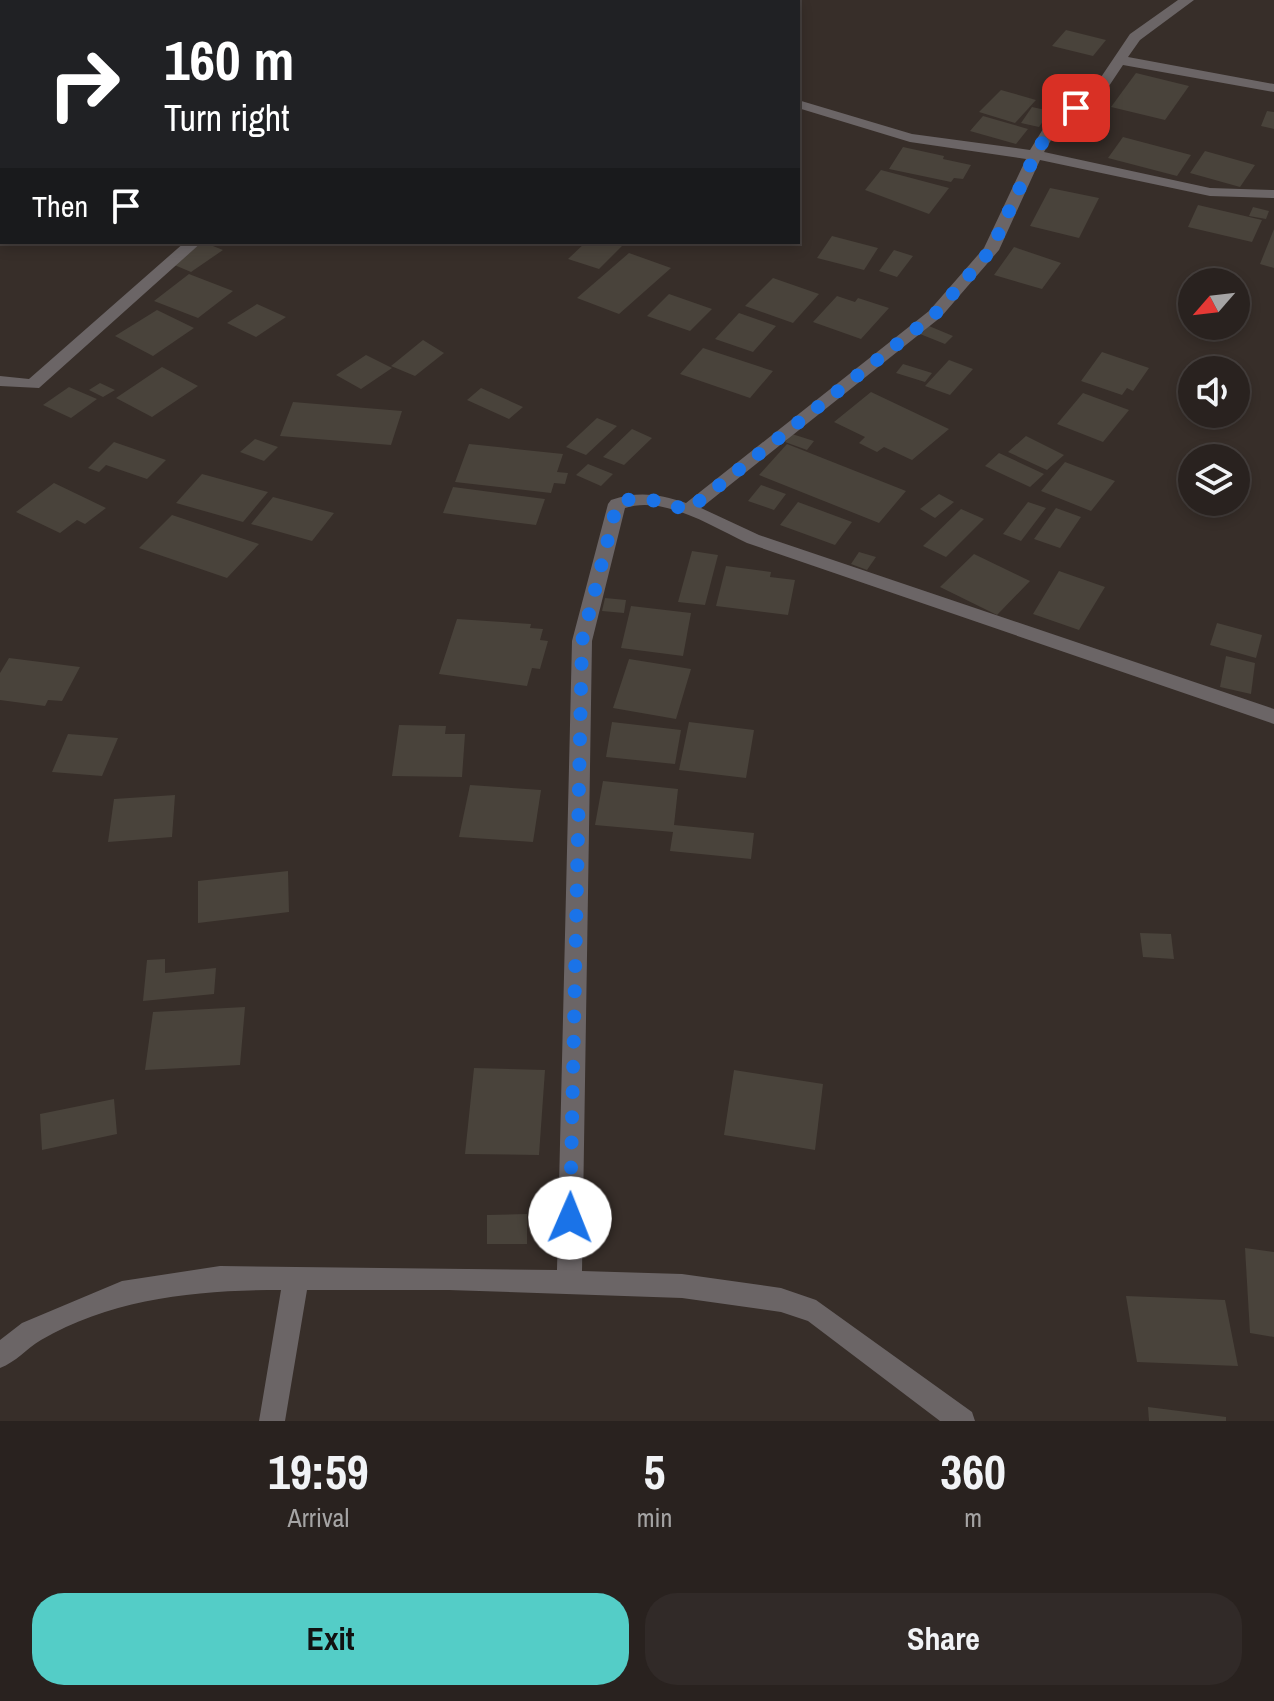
<!DOCTYPE html>
<style>
:root{--surface:#29221f;--page:#312a28;--text:#f1f3f6;--muted:#a5a4a4;--line:#453f3d;--accent:#54cdc7}
body{margin:0;font-family:"Archivo Narrow",sans-serif;background:var(--page);color:var(--text);height:100vh;display:flex;flex-direction:column;font-size:30px;white-space:nowrap}
*{box-sizing:border-box;margin:0}
p{font-size:26px;color:var(--muted)}
.icon{flex:none;width:44px;height:44px;fill:none;stroke:currentColor;stroke-width:2;stroke-linecap:round;stroke-linejoin:round}
.map{position:relative;height:1421px;overflow:hidden}
.panel{display:flex;flex-direction:column;background:var(--surface);flex:1}
.panel>*{flex:none}
.top-card{position:absolute;left:0px;top:0px;width:800px;height:244px;box-shadow:0 4px 12px #0003,0 0 0 2px var(--line);background:#202124;color:#fff;overflow:hidden}
.needle{width:52px;rotate:242deg}
.tools{position:absolute;left:1178px;top:268px;display:grid;gap:16px}
.tools a{display:grid;place-items:center;width:72px;height:72px;border-radius:50%;background:var(--surface);box-shadow:0 4px 12px #0003,0 0 0 2px var(--line);font-size:40px}
.pin{position:absolute;display:grid;place-items:center;width:68px;height:68px;color:#fff;margin:-34px;border-radius:16px;box-shadow:0 4px 12px #0006}
.me{position:absolute;width:88px;margin:-44px;rotate:1deg;stroke-linejoin:round;filter:drop-shadow(0 0 6px #0008)}
.turn{display:flex;align-items:center;gap:28px;height:168px;padding:0 32px;font-size:36px}
.turn .icon{width:104px;height:104px;stroke-width:2.5}
.turn b{display:block;font-size:56px;line-height:68px}
.then{display:flex;align-items:center;height:76px;padding:0 32px;background:#0003;gap:16px;font-size:30px}
.eta{display:flex;justify-content:space-evenly;align-items:center;height:136px;text-align:center}
.eta b{font-size:48px;font-weight:700;line-height:56px}
.button{display:flex;gap:16px;margin-top:auto;padding:16px 32px}
.button a{flex:1;height:92px;border-radius:32px;background:var(--accent);color:#111;font-size:32px;font-weight:700;line-height:92px;text-align:center}
.button a+a{background:var(--page);color:var(--text)}
.map>svg:first-child{display:block}
</style>
<div class="map">
<svg width="1274" height="1421" viewBox="0 0 1274 1421">
<rect width="100%" height="100%" fill="#372e29"/>
<g fill="#49433b">
<polygon points="1066,30 1106,40 1093,56 1052,46"/>
<polygon points="1136,73 1189,86 1165,120 1111,107"/>
<polygon points="1001,90 1036,100 1015,123 979,112"/>
<polygon points="1032,107 1050,111 1039,127 1021,123"/>
<polygon points="1267,111 1274,112 1274,129 1261,126"/>
<polygon points="983,116 1028,129 1016,144 970,131"/>
<polygon points="1123,137 1191,155 1177,176 1108,158"/>
<polygon points="903,147 944,156 943,159 971,165 963,179 954,178 951,182 889,169"/>
<polygon points="1205,151 1255,165 1240,187 1190,173"/>
<polygon points="881,170 949,188 929,214 865,190"/>
<polygon points="1050,188 1099,198 1079,238 1030,226"/>
<polygon points="1198,205 1262,220 1252,242 1188,227"/>
<polygon points="1253,207 1269,211 1266,219 1249,216"/>
<polygon points="1274,229 1274,268 1260,264"/>
<polygon points="832,236 878,248 864,270 817,258"/>
<polygon points="203,242 223,250 191,272 172,264"/>
<polygon points="586,242 617,242 623,245 599,269 568,259"/>
<polygon points="1014,247 1061,263 1042,289 994,275"/>
<polygon points="894,250 913,256 897,277 879,271"/>
<polygon points="629,253 671,268 619,314 577,298"/>
<polygon points="189,274 233,291 198,318 154,301"/>
<polygon points="773,278 819,294 793,323 745,306"/>
<polygon points="669,294 712,309 690,331 647,316"/>
<polygon points="837,296 855,302 858,298 889,308 861,339 813,322"/>
<polygon points="257,304 286,317 256,337 227,323"/>
<polygon points="157,310 194,328 153,356 115,336"/>
<polygon points="739,313 776,326 753,352 715,339"/>
<polygon points="929,326 953,336 945,344 920,334"/>
<polygon points="423,340 444,353 415,376 391,366"/>
<polygon points="703,348 773,371 750,398 680,374"/>
<polygon points="1102,352 1149,368 1133,391 1127,388 1122,395 1081,381"/>
<polygon points="366,355 392,368 361,389 336,375"/>
<polygon points="949,360 973,369 950,395 925,386"/>
<polygon points="903,364 932,373 925,382 896,373"/>
<polygon points="162,367 198,386 152,417 116,398"/>
<polygon points="100,383 115,390 103,397 89,390"/>
<polygon points="69,387 97,399 71,418 43,405"/>
<polygon points="481,388 523,407 509,419 467,400"/>
<polygon points="871,392 949,429 912,460 884,447 877,452 859,443 865,437 834,422"/>
<polygon points="1083,393 1129,410 1103,442 1057,424"/>
<polygon points="293,402 402,411 391,445 280,436"/>
<polygon points="597,418 617,426 586,455 566,447"/>
<polygon points="632,429 652,438 624,465 603,457"/>
<polygon points="792,434 814,441 807,450 785,442"/>
<polygon points="1026,436 1064,455 1047,470 1008,452"/>
<polygon points="255,439 278,447 264,461 240,452"/>
<polygon points="114,442 166,460 147,479 106,465 99,472 88,468"/>
<polygon points="469,444 563,454 557,472 568,473 565,484 554,483 551,493 455,482"/>
<polygon points="787,444 906,491 879,523 759,475"/>
<polygon points="999,453 1044,474 1030,487 985,466"/>
<polygon points="1065,462 1115,481 1091,511 1041,491"/>
<polygon points="588,464 613,474 601,486 576,475"/>
<polygon points="202,474 268,492 243,522 176,503"/>
<polygon points="54,483 106,508 85,524 77,520 60,533 16,512"/>
<polygon points="761,485 786,494 774,510 748,501"/>
<polygon points="453,487 545,499 536,525 443,513"/>
<polygon points="939,494 954,502 935,518 920,509"/>
<polygon points="273,497 334,513 312,541 251,524"/>
<polygon points="798,502 852,522 835,545 780,525"/>
<polygon points="1028,502 1046,508 1021,541 1003,534"/>
<polygon points="1056,508 1081,517 1060,548 1034,539"/>
<polygon points="961,509 984,519 946,557 923,546"/>
<polygon points="172,515 259,544 227,578 139,548"/>
<polygon points="692,551 718,555 705,605 678,602"/>
<polygon points="859,552 876,557 867,570 851,564"/>
<polygon points="974,554 1030,581 997,615 940,587"/>
<polygon points="726,566 771,572 770,577 795,580 788,615 716,606"/>
<polygon points="1059,571 1105,587 1079,630 1033,614"/>
<polygon points="605,598 626,600 624,613 602,611"/>
<polygon points="631,606 691,613 683,656 621,648"/>
<polygon points="457,619 531,624 530,628 543,629 540,640 548,641 540,669 532,668 527,686 439,674"/>
<polygon points="1217,623 1262,635 1256,658 1210,645"/>
<polygon points="1226,656 1255,663 1251,694 1220,687"/>
<polygon points="9,658 80,667 62,701 48,700 45,706 0,700 0,673"/>
<polygon points="629,659 691,669 676,719 613,708"/>
<polygon points="612,722 681,730 675,764 606,757"/>
<polygon points="689,722 754,730 746,778 679,770"/>
<polygon points="399,725 446,726 445,734 465,734 462,777 392,776"/>
<polygon points="68,734 118,738 102,776 52,772"/>
<polygon points="603,781 678,789 674,825 754,833 751,859 670,851 673,832 595,825"/>
<polygon points="470,785 541,790 533,842 459,837"/>
<polygon points="175,795 172,837 108,842 114,799"/>
<polygon points="288,871 289,912 198,923 198,881"/>
<polygon points="1140,933 1171,934 1174,959 1143,957"/>
<polygon points="165,959 165,973 216,968 214,994 143,1001 147,960"/>
<polygon points="245,1007 240,1065 145,1070 153,1012"/>
<polygon points="474,1068 545,1070 539,1155 465,1154"/>
<polygon points="734,1070 823,1084 815,1150 724,1135"/>
<polygon points="114,1099 117,1134 42,1150 40,1114"/>
<polygon points="527,1214 527,1244 487,1244 487,1215"/>
<polygon points="1245,1248 1274,1252 1274,1337 1250,1333"/>
<polygon points="1126,1296 1225,1300 1238,1366 1137,1362"/>
<polygon points="1148,1407 1226,1417 1226,1421 1149,1421"/>
</g>
<g fill="none" stroke-linecap="round" stroke-linejoin="round">
<g fill="#6b6566" fill-rule="evenodd">
<polygon points="102,0 116,0 100,2"/>
<polygon points="458,0 473,0 456,2"/>
<polygon points="507,0 525,0 527,2 509,2"/>
<path d="M1178,0H1194L1140,40L1128,57L1274,84V92L1123,65L1103,95L1059,127L1044,152L1210,188L1274,190V198L1210,196L1040,160L999,250L941,317L701,508L759,535L1274,709V724L747,543C713,527 664,495 625,508L592,641L582,1271L682,1274L781,1288L816,1300L972,1412L975,1421H940L808,1321L781,1312L682,1298L449,1290H307L285,1421H259L281,1290C198,1290 114,1298 41,1340C26,1349 16,1362 0,1368V1340L22,1323L122,1281L220,1266L557,1270L572,641L608,504L611,500C638,491 659,494 686,503L929,311L984,248L1026,159L910,142L798,108V100L912,134L1030,150L1048,121L1093,89L1130,34Z"/>
<polygon points="0,91 2,91 0,102"/>
<rect x="0" y="116" width="2" height="9"/>
<polygon points="185,242 202,242 39,388 0,386 0,376 29,379"/>
</g>
</g>
<g fill="none" stroke-linecap="round" stroke-linejoin="round">
<path stroke="#1a73e8" stroke-width="14" stroke-dasharray="0 25.2" d="M570,1218L582,641L617,504C639,492 665,504 688,510L935,314L991,250L1035,155L1053,124L1076,108"/>
</g>
</svg>
<div class="tools">
<a><svg class="needle" viewBox="-14 -14 28 28"><path d="M0-13l5 13h-10z" fill="#e53935"/><path d="M0 13l5-13h-10z" fill="#a5a4a4"/></svg></a>
<a><svg class="icon" aria-label="sound" viewBox="0 0 24 24"><path d="M4 9h4l5-4v14l-5-4H4zM17 9q2 3 0 6"/></svg></a>
<a><svg class="icon" aria-label="layers" viewBox="0 0 24 24"><path d="M12 4l9 5-9 5-9-5zM3 14l9 5 9-5"/></svg></a>
</div>
<div class="pin" style="left:1076px;top:108px;background:#d93025"><svg class="icon" aria-label="arrive" viewBox="0 0 24 24"><path d="M6 21V4h12l-3 4 3 4H6"/></svg></div>
<svg class="me" style="left:570px;top:1218px" viewBox="-20 -20 40 40"><circle r="19" fill="#fff"/><path d="M0-13L10 11 0 6-10 11z" fill="#1a73e8"/></svg>
<div class="top-card">
<div class="turn"><svg class="icon" aria-label="right" viewBox="0 0 24 24"><path d="M7 20v-9h11M14 6l5 5-5 5"/></svg><div><b>160 m</b>Turn right</div></div>
<div class="then">Then<svg class="icon" aria-label="arrive" viewBox="0 0 24 24"><path d="M6 21V4h12l-3 4 3 4H6"/></svg></div>
</div>
</div>
<section class="panel">
<div class="eta">
<div><b>19:59</b><p>Arrival</p></div>
<div><b>5</b><p>min</p></div>
<div><b>360</b><p>m</p></div>
</div>
<div class="button"><a>Exit</a><a>Share</a></div>
</section>
